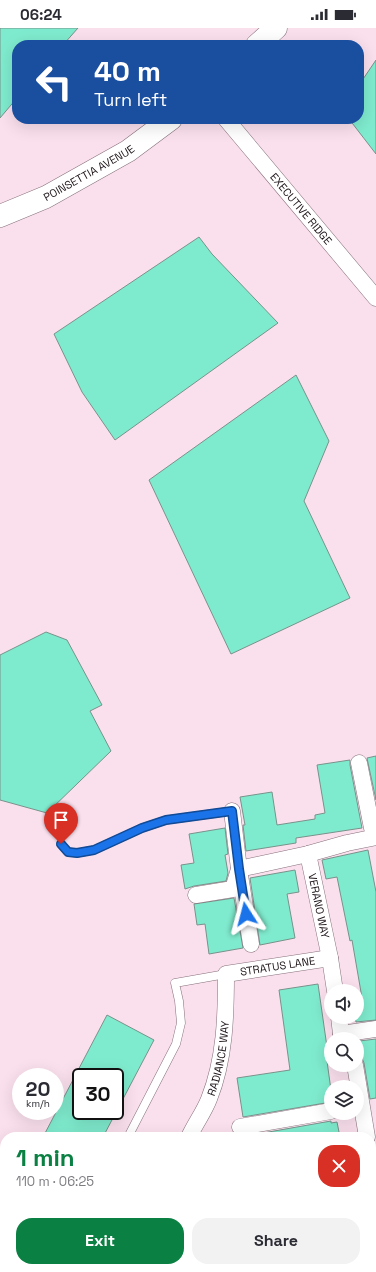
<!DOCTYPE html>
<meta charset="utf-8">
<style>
:root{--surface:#fff;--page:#f2f2f3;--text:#2b2b33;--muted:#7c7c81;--accent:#0b8043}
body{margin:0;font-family:"Space Grotesk",sans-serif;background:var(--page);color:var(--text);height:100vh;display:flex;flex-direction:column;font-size:15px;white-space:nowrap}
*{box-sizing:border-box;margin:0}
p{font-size:13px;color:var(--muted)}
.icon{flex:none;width:22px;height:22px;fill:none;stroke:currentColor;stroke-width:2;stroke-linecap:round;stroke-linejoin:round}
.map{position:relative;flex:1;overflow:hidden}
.side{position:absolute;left:0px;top:1104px;width:376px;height:140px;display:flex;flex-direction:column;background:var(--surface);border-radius:16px 16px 0 0;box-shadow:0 4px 16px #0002}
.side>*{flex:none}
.top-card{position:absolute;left:12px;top:12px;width:352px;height:84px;border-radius:16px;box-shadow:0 4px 16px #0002;background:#1a4fa0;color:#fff;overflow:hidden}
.controls{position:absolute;left:324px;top:956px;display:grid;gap:8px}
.controls a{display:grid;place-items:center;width:40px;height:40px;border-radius:50%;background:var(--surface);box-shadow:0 4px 16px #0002;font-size:20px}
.speed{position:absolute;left:12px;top:1040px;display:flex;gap:8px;font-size:20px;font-weight:700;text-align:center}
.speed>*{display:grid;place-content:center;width:52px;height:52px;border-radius:50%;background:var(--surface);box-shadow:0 4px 16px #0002;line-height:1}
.speed small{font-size:10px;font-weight:400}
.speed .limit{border:2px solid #111;border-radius:6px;background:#fff;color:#111}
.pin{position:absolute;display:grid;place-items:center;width:34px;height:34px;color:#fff;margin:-41px -17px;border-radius:50% 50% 50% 0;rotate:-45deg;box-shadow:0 0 4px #0007}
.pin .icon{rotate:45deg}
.me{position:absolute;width:44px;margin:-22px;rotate:351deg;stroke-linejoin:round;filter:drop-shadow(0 0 3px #0008)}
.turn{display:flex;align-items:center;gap:14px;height:84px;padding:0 16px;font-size:18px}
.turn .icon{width:52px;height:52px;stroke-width:2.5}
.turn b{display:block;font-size:28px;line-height:34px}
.round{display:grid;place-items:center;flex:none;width:42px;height:42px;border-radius:16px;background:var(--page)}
.head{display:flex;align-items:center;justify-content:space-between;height:68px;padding:0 16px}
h1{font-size:24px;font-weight:700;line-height:30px;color:var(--accent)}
.action{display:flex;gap:8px;margin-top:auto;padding:8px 16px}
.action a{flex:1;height:46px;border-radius:16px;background:var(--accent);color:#fff;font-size:16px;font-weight:700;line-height:46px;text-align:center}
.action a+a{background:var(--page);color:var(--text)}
.status{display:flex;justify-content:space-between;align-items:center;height:28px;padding:0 20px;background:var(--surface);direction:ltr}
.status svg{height:11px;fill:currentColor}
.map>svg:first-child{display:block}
</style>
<div class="status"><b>06:24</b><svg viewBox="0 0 49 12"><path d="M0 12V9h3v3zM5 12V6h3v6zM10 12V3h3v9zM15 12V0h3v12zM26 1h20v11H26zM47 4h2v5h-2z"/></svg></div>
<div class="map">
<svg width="376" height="1244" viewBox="0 0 376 1244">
<rect width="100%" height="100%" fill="#fae0ed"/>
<g fill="#7febce" stroke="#78928a" fill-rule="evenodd">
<polygon points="0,0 78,0 63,17 17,17 17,70 0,90"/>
<polygon points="376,32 376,126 349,91 359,91 359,57"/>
<polygon points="199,209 212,226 278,295 115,412 82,364 54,306"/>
<polygon points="296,347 329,413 304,473 350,570 231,626 149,452"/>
<polygon points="46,604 67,612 102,677 90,683 111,723 47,785 0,772 0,627"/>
<polygon points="376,728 376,772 367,730"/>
<polygon points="350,732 350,737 362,800 296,810 296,815 246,823 243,797 245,797 240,769 272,764 277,797 315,791 315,787 325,785 317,737"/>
<polygon points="225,800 228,826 225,827 228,845 226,853 194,858 185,861 181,837 194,835 189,806"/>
<polygon points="368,822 376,864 376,992 356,994 355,989 357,989 357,970 362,970 352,912 350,913 337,849 326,851 322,832"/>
<polygon points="295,842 299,864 287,866 295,910 260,917 250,850"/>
<polygon points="234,870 243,920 209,926 205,896 197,897 194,876"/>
<polygon points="318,956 328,1026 326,1026 331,1062 331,1074 243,1089 237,1050 290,1042 279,962"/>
<path d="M107,987L154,1012L103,1109H43ZM81,1049H115V1083H81Z"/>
<polygon points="376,1011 376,1070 370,1071 364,1035 362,1030 359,1013"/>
<polygon points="331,1093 331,1095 337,1094 340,1109 246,1109 246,1108"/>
</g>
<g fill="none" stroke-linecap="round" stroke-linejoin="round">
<g stroke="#86707b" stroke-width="9">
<g id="service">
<polyline points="61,816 68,824 77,825 94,822 142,800 166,792 232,783"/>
<polyline points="128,1109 176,1016 181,995 179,973 175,955 226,946"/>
<polyline points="0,1192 5,1191"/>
</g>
</g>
<g stroke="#86707b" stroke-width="17">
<g id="minor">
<path id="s1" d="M226,91L376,270"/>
<polyline points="359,735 372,800 376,808"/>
<polyline points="232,783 239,841 251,916"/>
<path id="s2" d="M308,826L330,930L335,963"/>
<polyline points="196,867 233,861 239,841 308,826 347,815 376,809"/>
<polyline points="339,989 341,1006 345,1011"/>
<polyline points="341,1006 376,1001"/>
<polyline points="355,1037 367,1109"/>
<polyline points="240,1099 331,1083"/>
<path id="s3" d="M189,1109C195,1096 204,1084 209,1071C225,1031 226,988 226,946L330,930"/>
<polyline points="157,1239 158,1244"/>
</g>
</g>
<g stroke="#86707b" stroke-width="23">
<g id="secondary">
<polyline points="257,17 276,0"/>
<path id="s4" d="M0,188L46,169L128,123L171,91"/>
</g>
</g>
<g stroke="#fff" stroke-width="23">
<g id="primary">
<polyline points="371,1229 376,1229"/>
<polyline points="251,1244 292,1239"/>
</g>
</g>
<use href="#service" stroke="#fff" stroke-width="8"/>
<use href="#minor" stroke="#fff" stroke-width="16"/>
<use href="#secondary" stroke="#fff" stroke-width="22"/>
<use href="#primary" stroke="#e4b3ce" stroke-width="22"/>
</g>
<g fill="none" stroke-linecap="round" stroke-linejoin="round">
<g stroke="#114b97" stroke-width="10">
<polyline id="route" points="61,816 68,824 77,825 94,822 142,800 166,792 232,783 239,841 246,886"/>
</g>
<use href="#route" stroke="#1a73e8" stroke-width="7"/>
</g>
<g text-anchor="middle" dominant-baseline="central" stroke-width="3" stroke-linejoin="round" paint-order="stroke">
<g font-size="11" fill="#1c1318" stroke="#fff">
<text stroke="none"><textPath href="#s4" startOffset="99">POINSETTIA AVENUE</textPath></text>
<text stroke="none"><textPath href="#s1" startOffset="117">EXECUTIVE RIDGE</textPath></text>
<text stroke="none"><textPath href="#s2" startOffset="53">VERANO WAY</textPath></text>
<text stroke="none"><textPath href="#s3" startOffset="222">STRATUS LANE</textPath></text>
<text stroke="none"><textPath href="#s3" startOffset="85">RADIANCE WAY</textPath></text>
</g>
</g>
</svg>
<div class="controls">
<a><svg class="icon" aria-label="sound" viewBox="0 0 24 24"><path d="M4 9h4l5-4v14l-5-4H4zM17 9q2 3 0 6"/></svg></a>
<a><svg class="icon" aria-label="search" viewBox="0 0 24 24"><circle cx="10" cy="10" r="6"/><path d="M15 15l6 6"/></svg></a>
<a><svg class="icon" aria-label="layers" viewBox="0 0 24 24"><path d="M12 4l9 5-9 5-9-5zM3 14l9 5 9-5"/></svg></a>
</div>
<div class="speed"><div>20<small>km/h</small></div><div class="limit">30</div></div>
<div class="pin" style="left:61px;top:816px;background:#d93025"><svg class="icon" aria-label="arrive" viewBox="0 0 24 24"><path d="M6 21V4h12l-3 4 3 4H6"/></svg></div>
<svg class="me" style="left:246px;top:886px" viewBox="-20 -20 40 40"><path d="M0-17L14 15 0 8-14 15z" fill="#1a73e8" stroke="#fff" stroke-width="4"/></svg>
<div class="top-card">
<div class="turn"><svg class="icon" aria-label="left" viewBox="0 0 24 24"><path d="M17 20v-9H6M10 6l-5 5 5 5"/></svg><div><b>40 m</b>Turn left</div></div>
</div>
<section class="side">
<div class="head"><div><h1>1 min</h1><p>110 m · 06:25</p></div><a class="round" style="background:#d93025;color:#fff"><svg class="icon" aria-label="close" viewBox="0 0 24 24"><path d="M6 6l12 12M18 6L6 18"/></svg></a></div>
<div class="action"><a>Exit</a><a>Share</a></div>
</section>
</div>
